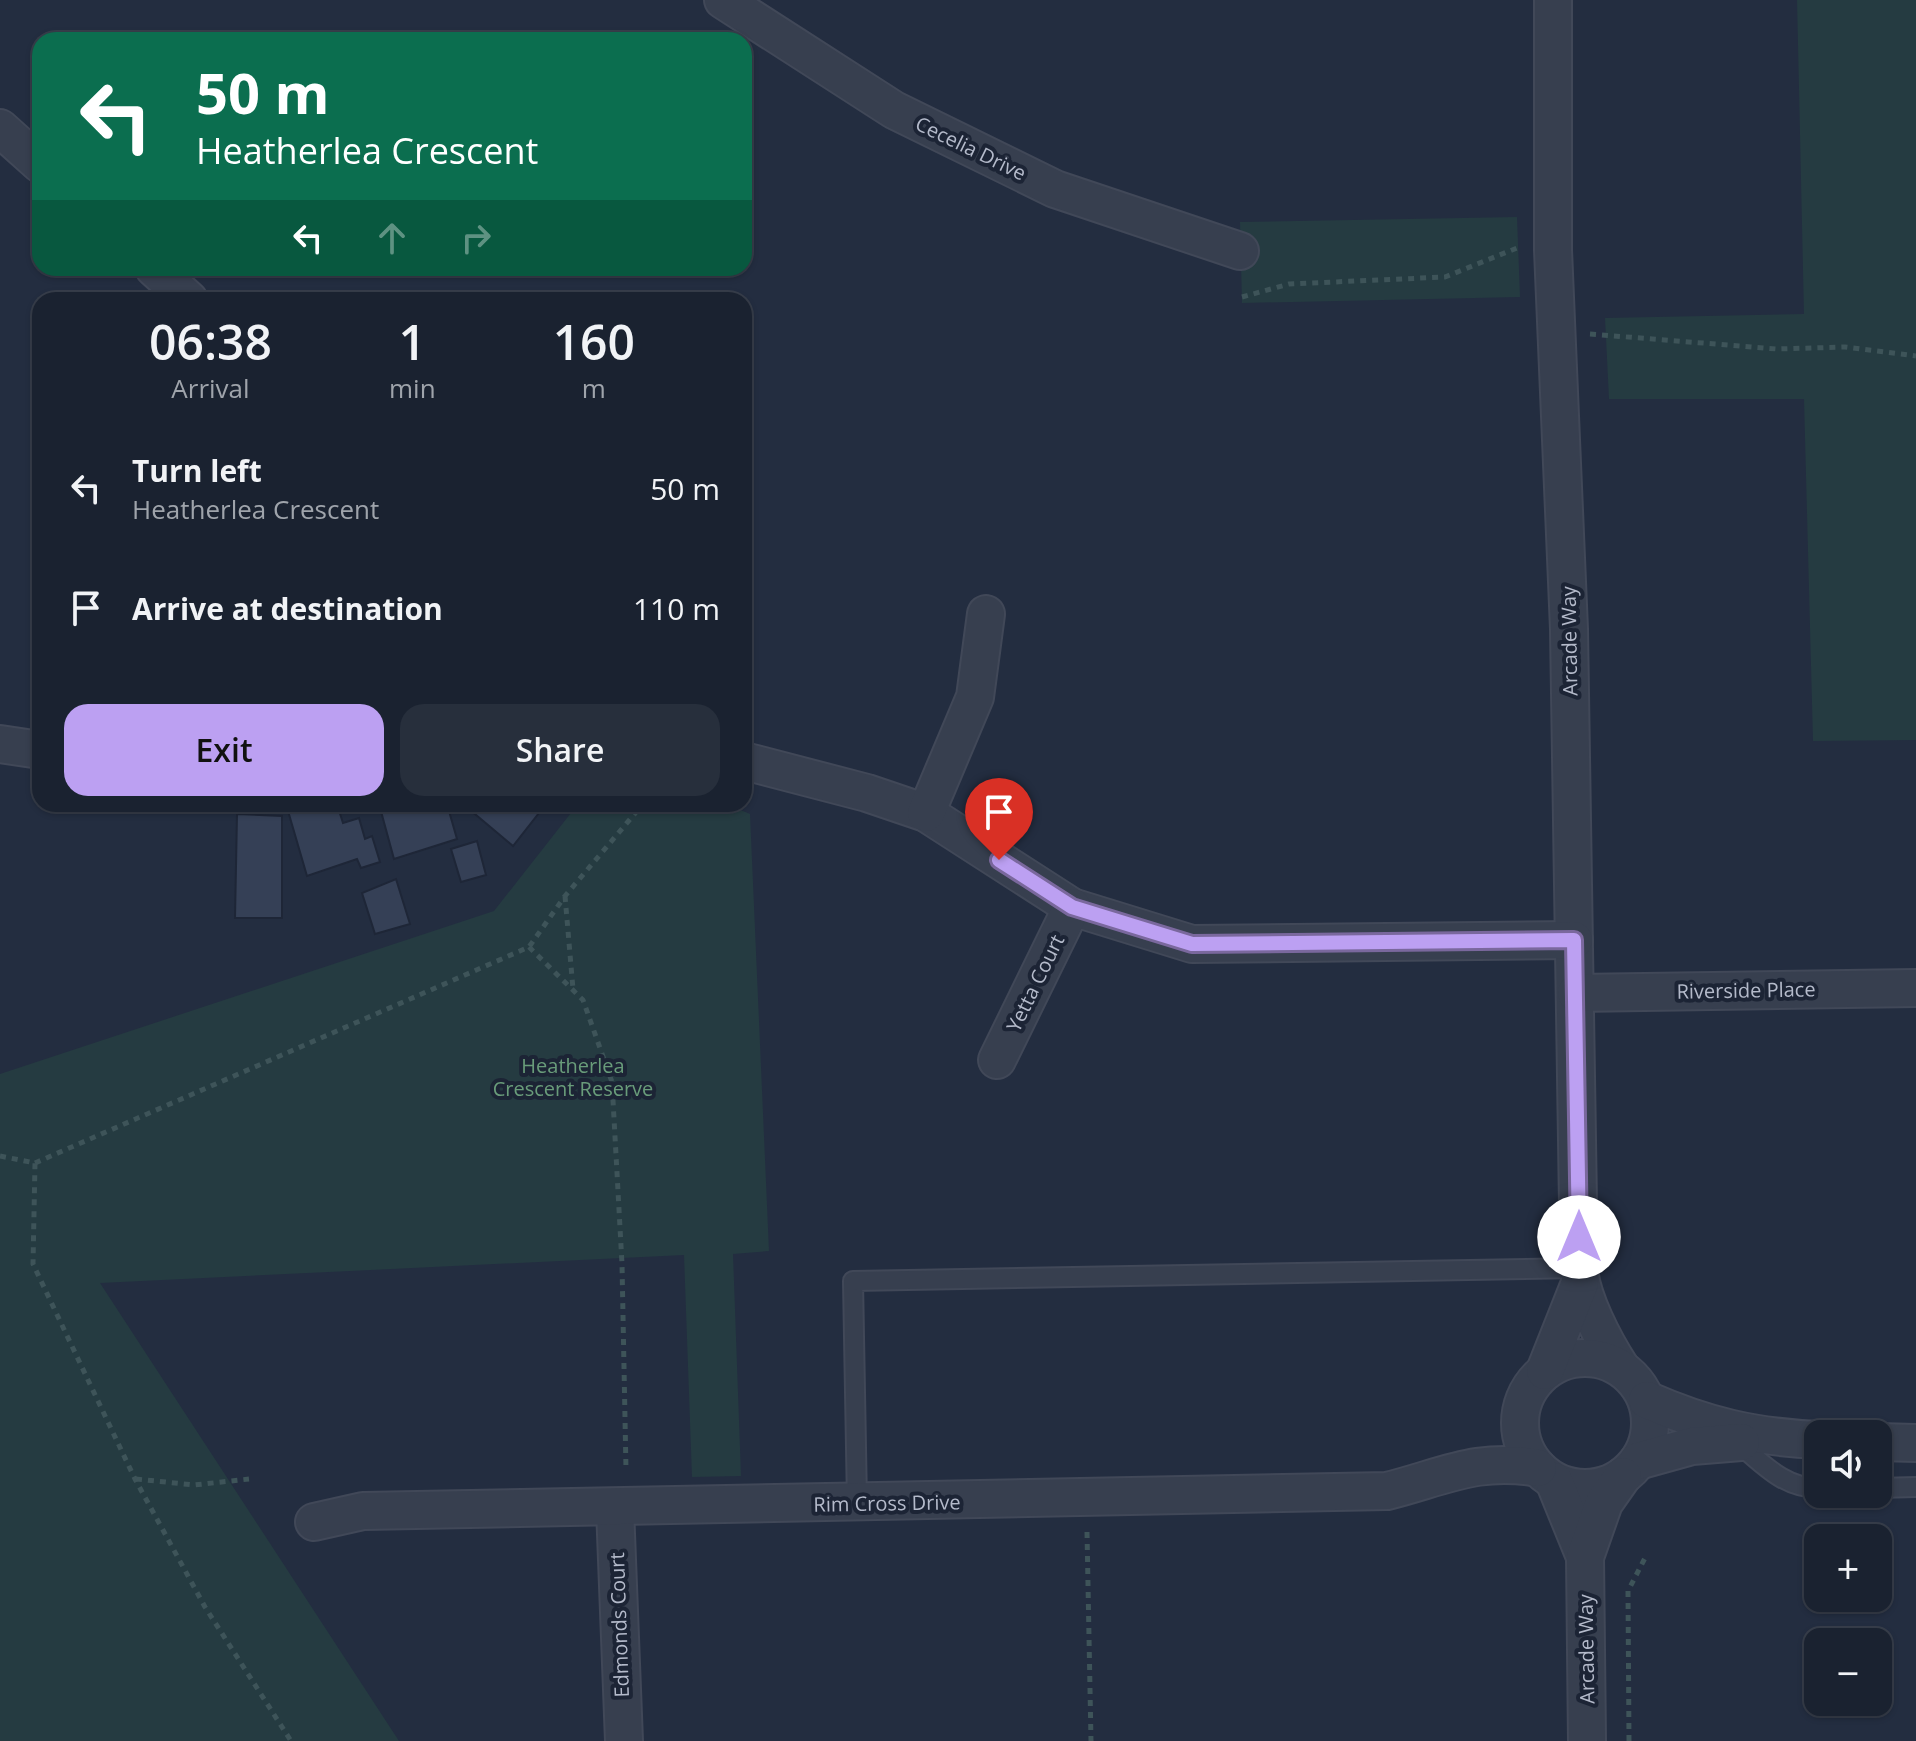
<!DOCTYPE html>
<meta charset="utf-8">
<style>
:root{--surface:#1a2230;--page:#272f3c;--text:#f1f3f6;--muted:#9fa4ab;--line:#383f4c;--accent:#bca0f2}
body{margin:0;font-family:"Open Sans",sans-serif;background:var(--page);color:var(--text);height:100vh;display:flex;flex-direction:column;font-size:30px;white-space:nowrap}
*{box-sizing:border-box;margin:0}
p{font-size:26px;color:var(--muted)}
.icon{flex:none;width:44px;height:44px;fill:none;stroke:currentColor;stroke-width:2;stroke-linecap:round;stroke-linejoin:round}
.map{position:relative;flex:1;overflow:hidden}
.drawer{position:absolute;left:32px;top:292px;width:720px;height:520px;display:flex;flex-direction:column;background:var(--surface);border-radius:24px;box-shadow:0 2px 6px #0004,0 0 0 2px var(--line)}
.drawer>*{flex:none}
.top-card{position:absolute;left:32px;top:32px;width:720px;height:244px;border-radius:24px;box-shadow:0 2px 6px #0004,0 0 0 2px var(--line);background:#0b6e4f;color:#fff;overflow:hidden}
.fabs{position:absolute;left:1804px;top:1420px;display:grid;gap:16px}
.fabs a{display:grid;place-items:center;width:88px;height:88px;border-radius:16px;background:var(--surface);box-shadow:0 2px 6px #0004,0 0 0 2px var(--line);font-size:40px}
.pin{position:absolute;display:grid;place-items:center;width:68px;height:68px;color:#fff;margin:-82px -34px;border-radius:50% 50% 50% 0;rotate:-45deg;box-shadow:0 0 8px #0007}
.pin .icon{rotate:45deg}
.me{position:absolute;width:88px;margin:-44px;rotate:0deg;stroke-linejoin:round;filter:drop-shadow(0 0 6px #0008)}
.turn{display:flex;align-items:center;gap:28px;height:168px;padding:0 32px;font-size:36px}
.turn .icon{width:104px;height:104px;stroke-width:2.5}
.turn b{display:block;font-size:56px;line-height:68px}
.lanes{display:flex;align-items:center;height:76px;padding:0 32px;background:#0003;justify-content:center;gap:40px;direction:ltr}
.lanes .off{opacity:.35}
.eta{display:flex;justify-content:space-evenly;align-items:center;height:136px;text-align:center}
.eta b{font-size:48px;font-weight:600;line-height:56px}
.button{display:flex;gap:16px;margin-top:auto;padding:16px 32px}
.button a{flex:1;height:92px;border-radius:24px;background:var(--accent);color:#111;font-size:32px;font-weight:600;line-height:92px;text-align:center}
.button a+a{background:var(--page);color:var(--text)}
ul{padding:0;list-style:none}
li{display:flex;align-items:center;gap:24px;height:120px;padding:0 32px}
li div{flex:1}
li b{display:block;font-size:30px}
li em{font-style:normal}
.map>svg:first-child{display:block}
</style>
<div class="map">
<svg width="1916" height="1741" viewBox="0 0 1916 1741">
<rect width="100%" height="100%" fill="#232d40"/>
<g fill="#253b41">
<polygon points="1797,0 1916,0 1916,740 1813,741 1804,399 1609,399 1605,318 1804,314"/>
<polygon points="1517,217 1520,297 1242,303 1240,222"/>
<polygon points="578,804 726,804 750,814 769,1251 733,1254 741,1476 692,1477 684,1255 100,1283 399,1741 0,1741 0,1074 494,911"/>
</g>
<g fill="#354056" stroke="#1e2637" stroke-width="2">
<polygon points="286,804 337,804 343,823 359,818 365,839 372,836 380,862 361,868 357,859 307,876"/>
<polygon points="379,804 447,804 457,839 394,859"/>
<polygon points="473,804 546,804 513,846 469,809"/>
<polygon points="237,814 282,816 282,918 235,918"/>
<polygon points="477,841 486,875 461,882 451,849"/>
<polygon points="396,879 410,924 375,934 362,893"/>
</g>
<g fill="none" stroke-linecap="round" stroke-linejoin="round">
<g stroke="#414858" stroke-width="22">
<g id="lane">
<path d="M1738,1443C1763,1464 1784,1488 1818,1488"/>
<polyline points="1878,1488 1916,1487"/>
<polyline points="857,1503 853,1281 1579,1268"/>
</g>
</g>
<g stroke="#414858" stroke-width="40">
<g id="street">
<polyline points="723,0 894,110 1055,189 1240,251"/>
<path d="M1553,0V250L1569,629L1579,1268C1581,1298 1604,1342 1621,1368"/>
<polyline points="0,128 40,164"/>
<polyline points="154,268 189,300"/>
<polyline points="0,744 40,750"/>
<polyline points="744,761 867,793 926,813 1072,907 1192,944 1574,940"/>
<polyline points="926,813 975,697 986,614"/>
<polyline points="1576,993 1916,988"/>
<polyline points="997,1060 1072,907"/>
<circle cx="1585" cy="1423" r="65"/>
<polyline points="1545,1371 1580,1283"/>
<path d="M1647,1400C1706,1426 1754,1437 1818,1440"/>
<polyline points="1878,1442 1916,1443"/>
<polyline points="1638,1461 1692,1446 1741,1442"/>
<polyline points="1554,1481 1585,1557"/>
<polyline points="615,1508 624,1741"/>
<path d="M314,1522L363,1511L1387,1491C1443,1477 1478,1457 1538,1468"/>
<polyline points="1587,1741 1585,1557 1604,1503 1623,1476"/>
</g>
</g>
<g stroke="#3e5459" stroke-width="5" stroke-dasharray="6 6" stroke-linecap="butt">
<polyline points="1242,297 1289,284 1445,277 1517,248"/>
<polyline points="1590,334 1777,349 1845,347 1916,356"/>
<polyline points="565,896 573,989"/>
<polyline points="529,947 583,1000 612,1082 622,1264 626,1470"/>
<polyline points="0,1156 35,1163 33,1264 135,1479 205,1607 291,1741"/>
<polyline points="35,1163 529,947 565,896 643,804"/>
<polyline points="136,1479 194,1485 249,1479"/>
<polyline points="1087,1532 1091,1741"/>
<polyline points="1629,1741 1628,1591 1646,1556"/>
</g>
<use href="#lane" stroke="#373f4f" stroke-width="18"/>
<use href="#street" stroke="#373f4f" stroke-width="36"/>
</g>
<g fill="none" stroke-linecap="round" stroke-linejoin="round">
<g stroke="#7a689d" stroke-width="20">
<polyline id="route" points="999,860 1072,907 1192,944 1574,940 1579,1237"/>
</g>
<use href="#route" stroke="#bca0f2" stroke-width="14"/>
</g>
<g text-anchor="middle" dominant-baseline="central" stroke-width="8" stroke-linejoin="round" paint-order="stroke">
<g font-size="20" fill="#b4baca" stroke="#1c2435">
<text transform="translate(971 148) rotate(26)">Cecelia Drive</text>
<text transform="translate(1569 641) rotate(-91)">Arcade Way</text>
<text transform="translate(1035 983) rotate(-64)">Yetta Court</text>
<text transform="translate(1746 990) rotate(-1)">Riverside Place</text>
<text transform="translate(887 1503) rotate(-1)">Rim Cross Drive</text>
<text transform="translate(619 1625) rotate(-92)">Edmonds Court</text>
<text transform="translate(1586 1649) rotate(-91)">Arcade Way</text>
</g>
<g font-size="20" fill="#699c7a" stroke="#1c2435">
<text x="573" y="1065">Heatherlea<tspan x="573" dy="23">Crescent Reserve</tspan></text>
</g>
</g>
</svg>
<div class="fabs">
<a><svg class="icon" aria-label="sound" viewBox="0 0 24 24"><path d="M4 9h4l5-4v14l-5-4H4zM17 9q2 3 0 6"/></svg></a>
<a>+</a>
<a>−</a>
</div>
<div class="pin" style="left:999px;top:860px;background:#d93025"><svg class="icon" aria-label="arrive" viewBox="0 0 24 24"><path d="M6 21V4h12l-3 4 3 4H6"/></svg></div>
<svg class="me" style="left:1579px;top:1237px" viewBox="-20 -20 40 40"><circle r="19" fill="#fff"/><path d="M0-13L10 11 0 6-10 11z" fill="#bca0f2"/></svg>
<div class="top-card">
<div class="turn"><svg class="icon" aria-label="left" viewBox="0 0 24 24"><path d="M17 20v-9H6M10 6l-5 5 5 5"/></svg><div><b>50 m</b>Heatherlea Crescent</div></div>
<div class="lanes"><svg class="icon" aria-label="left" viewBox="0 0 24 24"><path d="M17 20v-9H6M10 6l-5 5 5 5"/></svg><svg class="icon off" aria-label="ahead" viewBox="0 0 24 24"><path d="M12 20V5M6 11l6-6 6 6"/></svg><svg class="icon off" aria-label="right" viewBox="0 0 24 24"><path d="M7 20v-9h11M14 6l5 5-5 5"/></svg></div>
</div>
<section class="drawer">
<div class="eta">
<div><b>06:38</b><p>Arrival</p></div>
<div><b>1</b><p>min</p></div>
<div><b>160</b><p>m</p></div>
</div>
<ul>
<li><svg class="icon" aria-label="left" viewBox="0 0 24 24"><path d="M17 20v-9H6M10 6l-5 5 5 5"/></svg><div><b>Turn left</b><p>Heatherlea Crescent</p></div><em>50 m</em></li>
<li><svg class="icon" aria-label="arrive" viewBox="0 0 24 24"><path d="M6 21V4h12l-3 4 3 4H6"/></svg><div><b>Arrive at destination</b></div><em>110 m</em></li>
</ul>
<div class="button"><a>Exit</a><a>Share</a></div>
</section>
</div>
